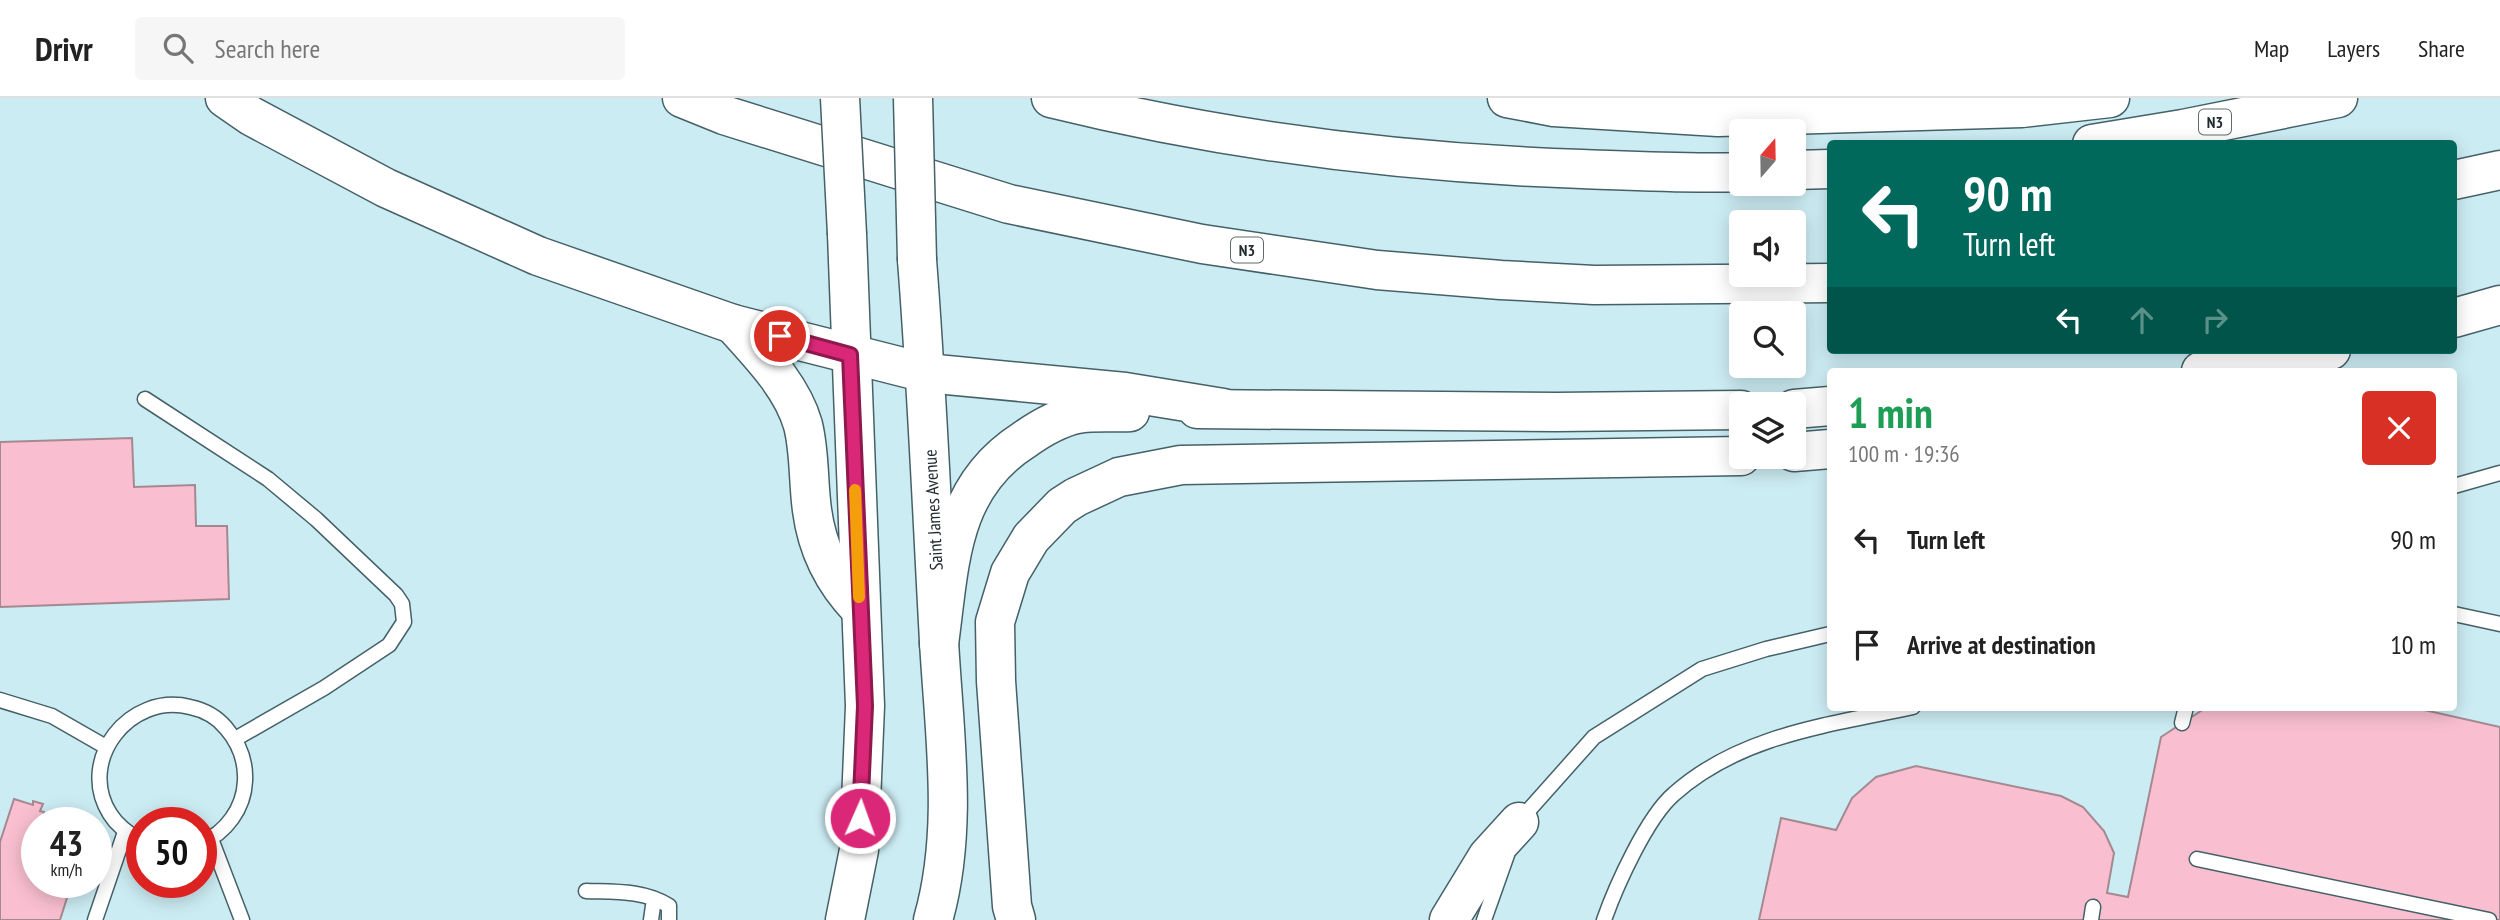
<!DOCTYPE html>
<meta charset="utf-8">
<style>
:root{--surface:#fff;--page:#f6f6f6;--text:#222;--muted:#767676;--line:#e0e0e0}
body{margin:0;font-family:"PT Sans Narrow",sans-serif;background:var(--page);color:var(--text);height:100vh;display:flex;flex-direction:column;font-size:26px;white-space:nowrap}
*{box-sizing:border-box;margin:0}
p{font-size:23px;color:var(--muted)}
.icon{flex:none;width:38px;height:38px;fill:none;stroke:currentColor;stroke-width:2;stroke-linecap:round;stroke-linejoin:round}
.map{position:relative;flex:1;overflow:hidden}
.sheet{position:absolute;left:1827px;top:270px;width:630px;height:343px;display:flex;flex-direction:column;background:var(--surface);border-radius:7px;box-shadow:0 4px 18px #0003}
.sheet>*{flex:none}
.guide{position:absolute;left:1827px;top:42px;width:630px;height:214px;border-radius:7px;box-shadow:0 4px 18px #0003;background:#00695c;color:#fff;overflow:hidden}
.needle{width:46px;rotate:20deg}
.fabs{position:absolute;left:1729px;top:21px;display:grid;gap:14px}
.fabs a{display:grid;place-items:center;width:77px;height:77px;border-radius:7px;background:var(--surface);box-shadow:0 4px 18px #0003;font-size:35px}
.speed{position:absolute;left:21px;top:709px;display:flex;gap:14px;font-size:35px;font-weight:700;text-align:center}
.speed>*{display:grid;place-content:center;width:91px;height:91px;border-radius:50%;background:var(--surface);box-shadow:0 4px 18px #0003;line-height:1}
.speed small{font-size:18px;font-weight:400}
.speed .limit{border:10px solid #d22;background:#fff;color:#111}
.pin{position:absolute;display:grid;place-items:center;width:60px;height:60px;color:#fff;margin:-30px;border:4px solid #fff;border-radius:50%;box-shadow:0 2px 7px #0007}
.me{position:absolute;width:77px;margin:-38px;rotate:2deg;stroke-linejoin:round;filter:drop-shadow(0 0 5px #0008)}
.turn{display:flex;align-items:center;gap:24px;height:147px;padding:0 21px;font-size:32px}
.turn .icon{width:91px;height:91px;stroke-width:2.5}
.turn b{display:block;font-size:49px;line-height:60px}
.lanes{display:flex;align-items:center;height:66px;padding:0 21px;background:#0003;justify-content:center;gap:35px;direction:ltr}
.lanes .off{opacity:.35}
.round{display:grid;place-items:center;flex:none;width:74px;height:74px;border-radius:7px;background:var(--page)}
.head{display:flex;align-items:center;justify-content:space-between;height:119px;padding:0 21px}
h1{font-size:42px;font-weight:600;line-height:52px;color:#1e9e55}
ul{padding:0;list-style:none}
li{display:flex;align-items:center;gap:21px;height:105px;padding:0 21px}
li div{flex:1}
li b{display:block;font-size:26px}
li em{font-style:normal}
header{display:flex;align-items:center;gap:42px;box-sizing:border-box;height:98px;padding:0 35px;background:var(--surface);border-bottom:2px solid var(--line)}
header strong{font-size:33px}
nav{display:flex;gap:38px;margin-inline-start:auto;font-size:24px}
.search{width:490px;height:63px;background:var(--page);display:flex;align-items:center;gap:18px;box-sizing:border-box;padding:0 24px;border-radius:7px;color:var(--muted);font-size:26px}
.map>svg:first-child{display:block}
</style>
<header>
<strong>Drivr</strong>
<div class="search"><svg class="icon" aria-label="search" viewBox="0 0 24 24"><circle cx="10" cy="10" r="6"/><path d="M15 15l6 6"/></svg>Search here</div>
<nav><a>Map</a><a>Layers</a><a>Share</a></nav>
</header>
<div class="map">
<svg width="2500" height="822" viewBox="0 0 2500 822">
<rect width="100%" height="100%" fill="#ccecf3"/>
<g fill="#f9bfd1" stroke="#a48991" stroke-width="2">
<polygon points="132,340 134,389 195,387 196,428 227,428 229,501 0,509 0,344"/>
<polygon points="2207,609 2411,609 2500,629 2500,822 1759,822 1781,720 1836,732 1852,700 1876,679 1916,668 2061,698 2083,709 2104,733 2114,755 2107,795 2128,799 2161,639"/>
<polygon points="14,701 33,707 33,703 43,706 40,713 44,714 41,724 37,724 37,737 34,747 37,748 37,784 72,784 60,822 0,822 0,744"/>
</g>
<g fill="none" stroke-linecap="round" stroke-linejoin="round">
<g stroke="#456167" stroke-width="17">
<g id="lane">
<polyline points="145,301 268,381 316,421 396,497 402,506 404,524 389,547 324,590 235,641"/>
<polyline points="2454,388 2500,375"/>
<polyline points="2454,516 2500,526"/>
<polyline points="0,602 52,618 106,649"/>
<polyline points="2182,625 2186,609"/>
<polyline points="1520,722 1594,639 1702,571 1766,551 1830,536"/>
<polyline points="211,741 242,822"/>
<path d="M142,744C130,737 118,729 110,716C76,662 130,594 190,609C204,612 217,619 226,630C239,645 246,663 245,683C244,710 226,735 201,745"/>
<polyline points="2197,761 2489,822"/>
<path d="M586,793C614,794 644,792 669,808V822"/>
<polyline points="95,822 125,734"/>
<polyline points="651,822 654,801"/>
<polyline points="1484,822 1507,757"/>
<path d="M1604,822C1616,788 1647,719 1674,696C1740,637 1829,627 1913,609"/>
<polyline points="2091,822 2093,809"/>
</g>
</g>
<g stroke="#456167" stroke-width="41">
<g id="secondary">
<path d="M917,162C927,289 932,416 939,543C944,635 959,732 933,822"/>
<polyline points="845,822 859,752 865,608 847,136"/>
</g>
</g>
<g stroke="#456167" stroke-width="41">
<g id="highway">
<polyline points="225,0 251,18 386,90 538,158 733,226 926,275 1125,294 1223,310"/>
<polyline points="682,0 724,17 1009,106 1202,146 1377,172 1501,182 1594,187 1830,185"/>
<path d="M1051,0C1225,43 1402,65 1582,71C1635,73 1688,76 1741,74"/>
<polyline points="1507,0 1554,9 1718,19 2022,10 2110,0"/>
<polyline points="2092,46 2183,31 2338,0"/>
<polyline points="1794,72 1830,71"/>
<polyline points="2454,82 2500,72"/>
<polyline points="2454,220 2500,207"/>
<path d="M733,226C759,255 792,288 803,327C810,355 808,383 812,412C817,451 833,483 860,511"/>
<polyline points="2201,273 2295,262 2331,252"/>
<polyline points="1197,311 1556,314 1741,312"/>
<polyline points="1794,311 1830,308"/>
<polyline points="1794,354 1830,351"/>
<path d="M939,546C950,466 949,390 1024,342C1038,332 1059,320 1077,316C1094,313 1113,315 1130,314"/>
<polyline points="1016,822 1012,808 996,583 995,524 1010,475 1031,440 1062,408 1076,399 1119,379 1181,367 1741,358"/>
<polyline points="1449,822 1488,758 1519,724"/>
</g>
</g>
<use href="#lane" stroke="#fff" stroke-width="14"/>
<use href="#secondary" stroke="#fff" stroke-width="38"/>
<use href="#highway" stroke="#fff" stroke-width="38"/>
<g stroke="#456167" stroke-width="41" stroke-linecap="butt">
<g id="secondary-bridge">
<polyline points="840,0 847,136"/>
<polyline points="913,0 917,162"/>
</g>
</g>
<use href="#secondary-bridge" stroke="#fff" stroke-width="38"/>
</g>
<g fill="none" stroke-linecap="round" stroke-linejoin="round">
<g stroke="#8e194d" stroke-width="18">
<polyline id="route" points="780,238 850,257 865,608 860,720"/>
</g>
<use href="#route" stroke="#db2777" stroke-width="12"/>
<polyline stroke="#f59e0b" stroke-width="12" points="855,392 859,499"/>
</g>
<g text-anchor="middle" dominant-baseline="central" stroke-width="5" stroke-linejoin="round" paint-order="stroke">
<g fill="#fff" stroke="#626a6c" stroke-width="2">
<rect x="2199" y="11.5" width="32" height="25" rx="5"/>
<rect x="1231" y="139.5" width="32" height="25" rx="5"/>
</g>
<g font-size="16" font-weight="bold" fill="#1e2a2d">
<text x="2215" y="24">N3</text>
<text x="1247" y="152">N3</text>
</g>
<g font-size="18" fill="#1e2a2d" stroke="#fff">
<text transform="translate(933 412) rotate(-93)">Saint James Avenue</text>
</g>
</g>
</svg>
<div class="fabs">
<a><svg class="needle" viewBox="-14 -14 28 28"><path d="M0-13l5 13h-10z" fill="#e53935"/><path d="M0 13l5-13h-10z" fill="#767676"/></svg></a>
<a><svg class="icon" aria-label="sound" viewBox="0 0 24 24"><path d="M4 9h4l5-4v14l-5-4H4zM17 9q2 3 0 6"/></svg></a>
<a><svg class="icon" aria-label="search" viewBox="0 0 24 24"><circle cx="10" cy="10" r="6"/><path d="M15 15l6 6"/></svg></a>
<a><svg class="icon" aria-label="layers" viewBox="0 0 24 24"><path d="M12 4l9 5-9 5-9-5zM3 14l9 5 9-5"/></svg></a>
</div>
<div class="speed"><div>43<small>km/h</small></div><div class="limit">50</div></div>
<div class="pin" style="left:780px;top:238px;background:#d93025"><svg class="icon" aria-label="arrive" viewBox="0 0 24 24"><path d="M6 21V4h12l-3 4 3 4H6"/></svg></div>
<svg class="me" style="left:860px;top:720px" viewBox="-20 -20 40 40"><circle r="17" fill="#db2777" stroke="#fff" stroke-width="3"/><path d="M0-11L8 9 0 5-8 9z" fill="#fff"/></svg>
<div class="guide">
<div class="turn"><svg class="icon" aria-label="left" viewBox="0 0 24 24"><path d="M17 20v-9H6M10 6l-5 5 5 5"/></svg><div><b>90 m</b>Turn left</div></div>
<div class="lanes"><svg class="icon" aria-label="left" viewBox="0 0 24 24"><path d="M17 20v-9H6M10 6l-5 5 5 5"/></svg><svg class="icon off" aria-label="ahead" viewBox="0 0 24 24"><path d="M12 20V5M6 11l6-6 6 6"/></svg><svg class="icon off" aria-label="right" viewBox="0 0 24 24"><path d="M7 20v-9h11M14 6l5 5-5 5"/></svg></div>
</div>
<section class="sheet">
<div class="head"><div><h1>1 min</h1><p>100 m · 19:36</p></div><a class="round" style="background:#d93025;color:#fff"><svg class="icon" aria-label="close" viewBox="0 0 24 24"><path d="M6 6l12 12M18 6L6 18"/></svg></a></div>
<ul>
<li><svg class="icon" aria-label="left" viewBox="0 0 24 24"><path d="M17 20v-9H6M10 6l-5 5 5 5"/></svg><div><b>Turn left</b></div><em>90 m</em></li>
<li><svg class="icon" aria-label="arrive" viewBox="0 0 24 24"><path d="M6 21V4h12l-3 4 3 4H6"/></svg><div><b>Arrive at destination</b></div><em>10 m</em></li>
</ul>
</section>
</div>
